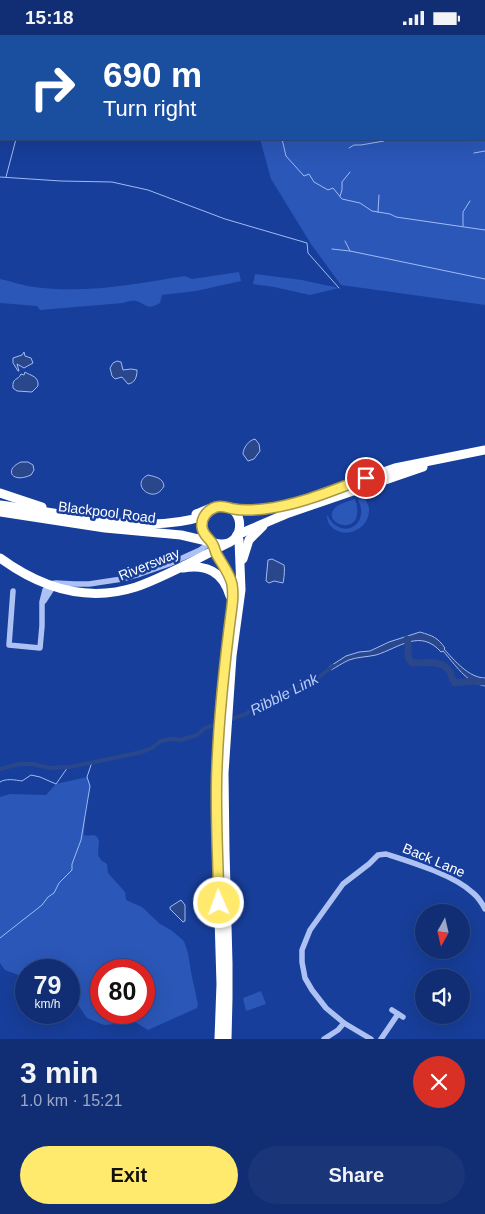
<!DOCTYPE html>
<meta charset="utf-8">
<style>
:root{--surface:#112e74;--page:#1a3679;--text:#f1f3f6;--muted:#9ca8c5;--line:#304a86;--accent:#ffea6e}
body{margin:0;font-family:Helvetica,sans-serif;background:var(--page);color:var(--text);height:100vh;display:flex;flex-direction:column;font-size:19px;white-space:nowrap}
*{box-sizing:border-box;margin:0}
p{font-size:16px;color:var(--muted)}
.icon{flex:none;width:28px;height:28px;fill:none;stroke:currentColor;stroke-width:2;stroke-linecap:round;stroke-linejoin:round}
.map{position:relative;height:1004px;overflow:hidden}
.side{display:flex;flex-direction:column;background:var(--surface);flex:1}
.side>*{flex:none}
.guide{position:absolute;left:0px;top:0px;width:485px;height:105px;box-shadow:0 5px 20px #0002,0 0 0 1px var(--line);background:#1a4fa0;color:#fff;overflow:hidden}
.needle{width:32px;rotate:188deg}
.controls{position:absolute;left:415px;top:869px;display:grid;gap:10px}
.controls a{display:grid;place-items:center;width:55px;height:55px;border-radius:50%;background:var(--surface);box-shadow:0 5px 20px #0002,0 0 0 1px var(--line);font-size:25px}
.speed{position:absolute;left:15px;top:924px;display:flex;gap:10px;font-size:25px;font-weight:700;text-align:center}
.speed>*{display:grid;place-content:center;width:65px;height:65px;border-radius:50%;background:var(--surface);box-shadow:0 5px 20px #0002,0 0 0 1px var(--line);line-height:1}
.speed small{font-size:12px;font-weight:400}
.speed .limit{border:8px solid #d22;background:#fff;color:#111}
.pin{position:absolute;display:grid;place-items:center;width:42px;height:42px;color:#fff;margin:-21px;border:2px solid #fff;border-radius:50%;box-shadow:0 1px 5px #0007}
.me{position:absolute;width:55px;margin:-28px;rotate:358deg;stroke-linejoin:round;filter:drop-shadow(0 0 4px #0008)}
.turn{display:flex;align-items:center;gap:18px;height:105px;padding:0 20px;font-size:22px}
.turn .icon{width:65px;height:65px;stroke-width:2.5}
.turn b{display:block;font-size:35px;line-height:42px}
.round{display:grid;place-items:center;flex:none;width:52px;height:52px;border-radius:26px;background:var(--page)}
.head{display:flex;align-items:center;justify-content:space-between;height:85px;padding:0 20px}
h1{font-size:30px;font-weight:700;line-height:38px}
.action{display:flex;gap:10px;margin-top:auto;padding:10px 20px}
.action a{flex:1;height:58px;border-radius:30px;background:var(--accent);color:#111;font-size:20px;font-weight:700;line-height:58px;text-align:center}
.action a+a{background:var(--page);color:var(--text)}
.status{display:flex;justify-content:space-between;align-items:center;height:35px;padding:0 25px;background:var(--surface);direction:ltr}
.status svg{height:14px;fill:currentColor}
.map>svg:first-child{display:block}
</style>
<div class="status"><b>15:18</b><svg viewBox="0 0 49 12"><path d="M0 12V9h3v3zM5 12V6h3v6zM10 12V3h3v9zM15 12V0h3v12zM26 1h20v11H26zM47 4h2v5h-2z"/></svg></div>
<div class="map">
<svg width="485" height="1004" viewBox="0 0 485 1004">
<rect width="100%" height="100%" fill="#173e9a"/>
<g fill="#2b57b8" fill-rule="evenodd">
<polygon points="0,0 485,0 485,270 341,250 311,209 271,144 260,104 484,104 484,1 1,1 1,48 0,48"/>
<path d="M239,237L241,246L196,256L162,260L160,268C146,276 147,269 136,266C132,265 126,267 123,268L40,275L37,271L0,268V244C12,246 23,251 34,252C85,259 135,249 185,241L192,244Z"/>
<polygon points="255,239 302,245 339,253 310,260 274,252 253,249"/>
<path d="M364,462C366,466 369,470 369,474C370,492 349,504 334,494C329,490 327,487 327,480L328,481C336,498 357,498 361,480C362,474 360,469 358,464Z"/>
<path d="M355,464C369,506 315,489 337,471C341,468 350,466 355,464Z"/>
<path d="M87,742L90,751L84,783L85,784L84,800C89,802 94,798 98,803L99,806L98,820L101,825L107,829L108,838L125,857L126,865L142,872L160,889L171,895L184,906L188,918L191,937L198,970L197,973L148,995L135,987L104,990L87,983L72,961L69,960V935H26V943L5,935L0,928V762L10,759L46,760L56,749ZM101,935H144V978H101Z"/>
<polygon points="261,956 266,969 246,976 243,963"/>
</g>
<g fill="#2a478c" stroke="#a0bbf4">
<polygon points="24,317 25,321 31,323 33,328 24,333 17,329 19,336 18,336 13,328 13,323 22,320"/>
<path d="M117,326L121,327L123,335L131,334L137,335C137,342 135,348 128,349L122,342L115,344L112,341L110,333L113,328Z"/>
<path d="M25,337C31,341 39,341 38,351L32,357L17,356L13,353C12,342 18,346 21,339L24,340Z"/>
<path d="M255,404L259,409L260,416L254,424L248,426L243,419C243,413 249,405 255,404Z"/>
<path d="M21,427H28L33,430L34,435L31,440C11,449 4,434 21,427Z"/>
<path d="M148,440C156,442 163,443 164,451C154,471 129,449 148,440Z"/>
<path d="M272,524L284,530C285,534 284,544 283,548L274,546L269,548L266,546L268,525Z"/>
<path d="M420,597C433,601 437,602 445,613L444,614C454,625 469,643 485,643V651C466,648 455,629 443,616L441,617C420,593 399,613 376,620C367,622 357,622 349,625C342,628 337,632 331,635L329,632L346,621L359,617L370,616L389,607Z"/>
<polygon points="181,865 185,870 185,886 183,887 170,874 170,872"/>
</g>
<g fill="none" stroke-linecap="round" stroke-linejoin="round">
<g stroke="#a0bbf4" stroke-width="1">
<polyline points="484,49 485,49"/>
<polyline points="484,79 485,79"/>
<polyline points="282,104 286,121 304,141 309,139 314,147 328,155 333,153 342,164 360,168 372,176 390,179 396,182 485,195"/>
<polyline points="349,113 354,110 361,110 384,106 384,104"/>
<polyline points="474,118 485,116"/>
<polyline points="0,142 61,146 112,147 148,155 225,184 307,208 308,218 339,253"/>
<polyline points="6,142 16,104"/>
<polyline points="340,161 342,155 342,147 350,137"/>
<polyline points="378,177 379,160"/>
<polyline points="463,191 463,177 470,166"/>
<polyline points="345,206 350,216"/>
<polyline points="332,214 350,216 485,244"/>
<path d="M0,747C6,743 15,745 22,746L31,740L40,742L56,749L68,732"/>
<polyline points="0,903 42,870 48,862 54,858 59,848 72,835 72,829 81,805 90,751 87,742 92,727"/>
</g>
<g stroke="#2a478c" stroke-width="4">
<polyline points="229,685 246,679 272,663 319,642 333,631"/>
<polyline points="0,734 19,729 33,729 49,733 70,732 142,717 152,713 161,706 171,704 181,705 197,700 205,693 220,688"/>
</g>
<path stroke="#2a478c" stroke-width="7" d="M407,604C410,613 405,622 412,628C425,629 441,623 450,637C452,641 451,644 455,648L473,646L485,647"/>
<g stroke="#adc2f2" stroke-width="5.5">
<polyline points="13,556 9,610 40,613 42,591 42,567 45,555 50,549 56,548 74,549 89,549 122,544 140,539 169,529 200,515 211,507"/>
<polyline points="44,566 53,552"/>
<polyline points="392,975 403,982"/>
<polyline points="324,1004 338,995 344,988"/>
<path d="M371,1004L344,988L326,973L312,955L305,943L302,927V915L310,895L343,849L369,829L378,820L386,819C411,827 454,840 473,858C478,862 482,868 485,874"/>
<polyline points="381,1004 398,979"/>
</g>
<g stroke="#fff" stroke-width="9">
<polyline points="0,458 42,472"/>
<path d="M0,470C30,474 60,479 91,484C129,489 167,493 204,481"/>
<polyline points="231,474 256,475 285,471 395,433 485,415"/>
<polyline points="0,477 105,493 181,500 211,507"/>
<path d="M196,479C204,476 213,471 222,471C246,472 245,509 222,509C216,509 211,507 207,504C198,494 202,480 212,473"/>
<polyline points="237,500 286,479 423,432"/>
<path d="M212,507C217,521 227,533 231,547C234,555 232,563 232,571L219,692L217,731L216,783L221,949L219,1004"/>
<path d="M0,523C41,553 86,568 136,552C167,541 197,524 226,509"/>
<polyline points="243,524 249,505 263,491"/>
<path d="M183,533C207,529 223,537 230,561"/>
<polyline points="227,1004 228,963 228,928 225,816 224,738 232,621 241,555 239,505 237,500"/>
</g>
</g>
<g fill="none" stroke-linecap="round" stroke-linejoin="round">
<g stroke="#a69848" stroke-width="12">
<path id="route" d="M219,868C218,823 215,777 217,731C219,678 225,624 232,571C233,564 233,556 232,549C229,537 221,528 216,518C215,515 214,511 212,508C208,502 203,500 202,492C201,483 207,475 216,472C223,470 228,473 234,474C244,476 254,475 264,474C300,470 333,455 366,443"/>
</g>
<use href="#route" stroke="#ffea6e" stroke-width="9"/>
</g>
<g text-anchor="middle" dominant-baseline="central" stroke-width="5" stroke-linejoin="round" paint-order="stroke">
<g font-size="14" fill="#fff" stroke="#173e9a">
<text transform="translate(107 477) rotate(7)">Blackpool Road</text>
<text transform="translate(149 529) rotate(-22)">Riversway</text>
<text transform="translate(434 825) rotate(23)">Back Lane</text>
</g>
<g font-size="15" font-style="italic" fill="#bacdf8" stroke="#173e9a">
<text transform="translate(284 659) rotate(-27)">Ribble Link</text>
</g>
</g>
</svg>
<div class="controls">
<a><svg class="needle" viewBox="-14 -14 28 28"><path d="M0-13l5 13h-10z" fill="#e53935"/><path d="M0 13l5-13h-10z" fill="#9ca8c5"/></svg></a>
<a><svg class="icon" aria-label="sound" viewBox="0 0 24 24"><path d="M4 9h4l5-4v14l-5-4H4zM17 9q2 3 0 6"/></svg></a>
</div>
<div class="speed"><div>79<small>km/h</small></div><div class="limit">80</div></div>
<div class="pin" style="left:366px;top:443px;background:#d93025"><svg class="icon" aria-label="arrive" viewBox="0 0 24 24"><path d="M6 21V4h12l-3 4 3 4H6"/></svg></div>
<svg class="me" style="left:219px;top:868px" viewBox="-20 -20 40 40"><circle r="17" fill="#ffea6e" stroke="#fff" stroke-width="3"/><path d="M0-11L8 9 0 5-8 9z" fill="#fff"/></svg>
<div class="guide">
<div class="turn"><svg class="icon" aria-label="right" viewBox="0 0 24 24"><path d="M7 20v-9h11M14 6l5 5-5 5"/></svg><div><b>690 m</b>Turn right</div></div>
</div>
</div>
<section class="side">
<div class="head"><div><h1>3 min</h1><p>1.0 km · 15:21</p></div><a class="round" style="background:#d93025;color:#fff"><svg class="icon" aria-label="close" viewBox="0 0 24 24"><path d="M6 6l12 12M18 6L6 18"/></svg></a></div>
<div class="action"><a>Exit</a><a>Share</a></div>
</section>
